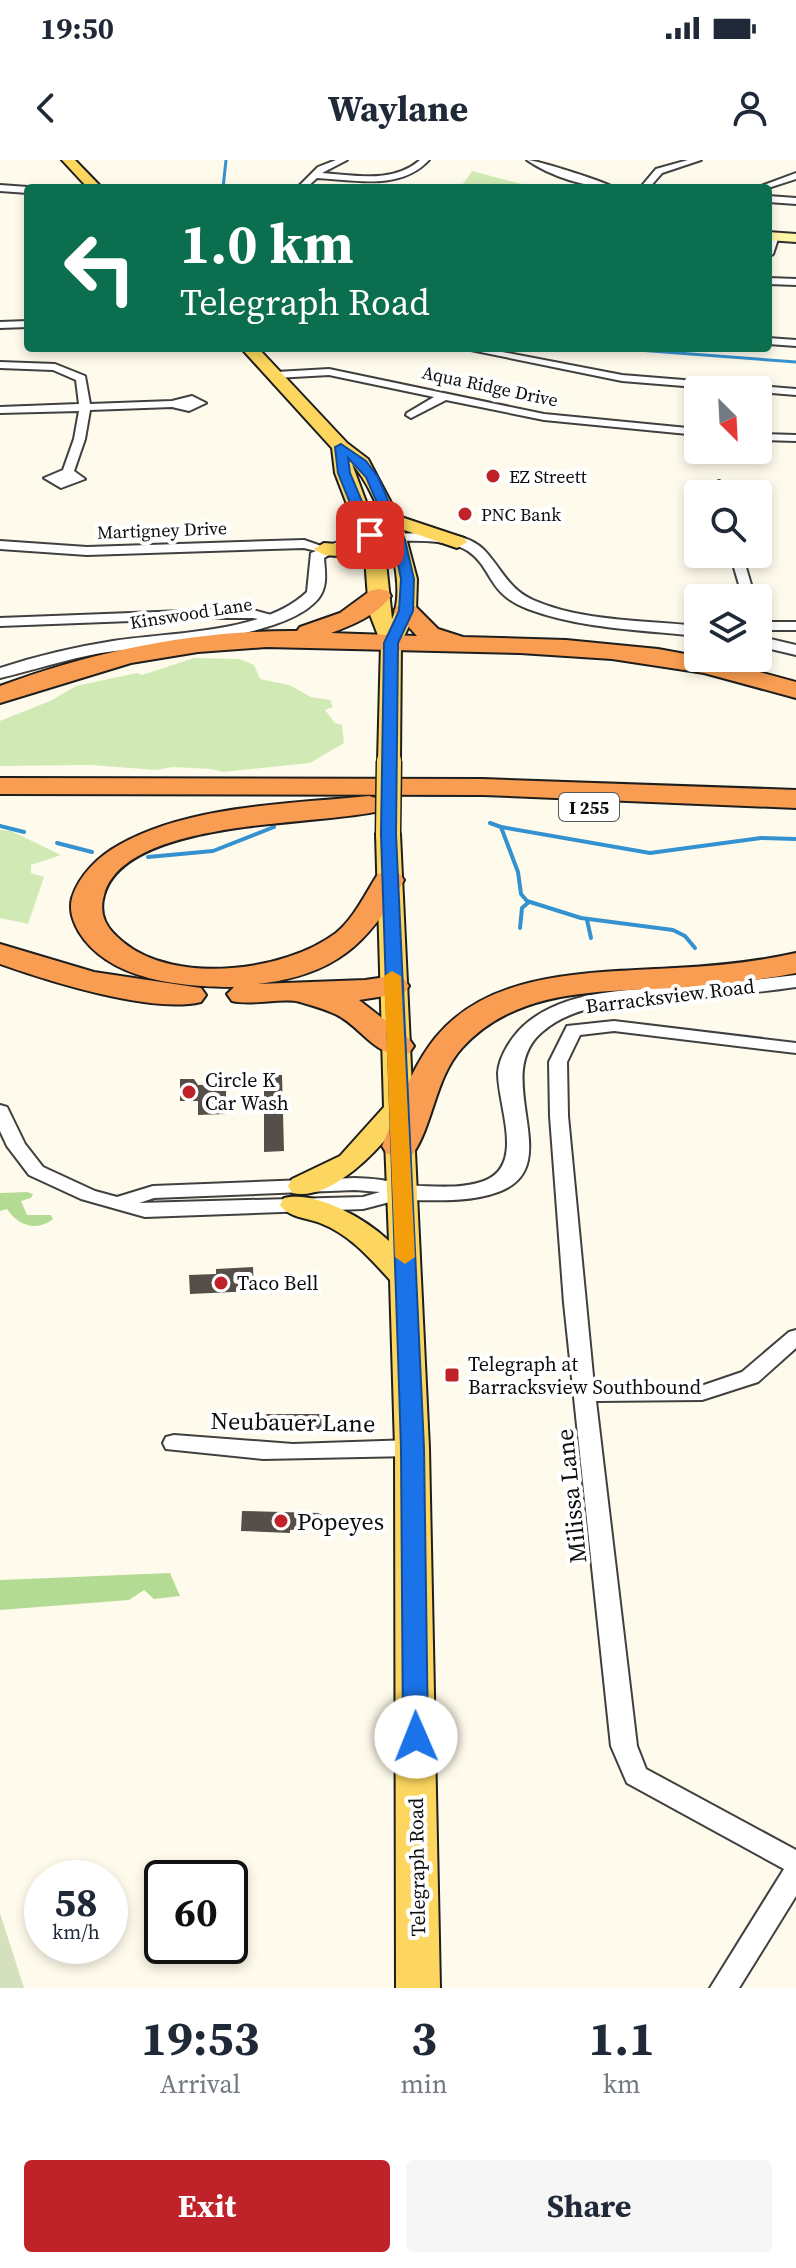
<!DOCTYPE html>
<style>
:root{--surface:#fff;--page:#f6f6f7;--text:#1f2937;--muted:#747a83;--accent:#c02229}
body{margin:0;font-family:"Source Serif 4",serif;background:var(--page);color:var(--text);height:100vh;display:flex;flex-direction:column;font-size:30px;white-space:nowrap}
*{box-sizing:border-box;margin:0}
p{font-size:26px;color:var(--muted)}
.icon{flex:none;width:44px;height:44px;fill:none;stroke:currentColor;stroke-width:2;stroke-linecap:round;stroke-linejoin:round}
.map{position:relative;height:1828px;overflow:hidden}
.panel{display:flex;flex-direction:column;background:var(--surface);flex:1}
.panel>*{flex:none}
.banner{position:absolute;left:24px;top:24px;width:748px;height:168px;border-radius:8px;box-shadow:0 4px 12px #0003;background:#0b6e4f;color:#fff;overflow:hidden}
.needle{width:52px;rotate:156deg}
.fabs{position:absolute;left:684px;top:216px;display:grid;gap:16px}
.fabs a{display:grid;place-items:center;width:88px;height:88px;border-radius:8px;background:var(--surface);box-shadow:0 4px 12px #0003;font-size:40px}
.speed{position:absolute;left:24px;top:1700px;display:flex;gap:16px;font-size:40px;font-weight:700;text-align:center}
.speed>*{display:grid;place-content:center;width:104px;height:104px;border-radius:50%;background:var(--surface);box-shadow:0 4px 12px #0003;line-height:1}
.speed small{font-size:20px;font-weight:400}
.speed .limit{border:4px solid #111;border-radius:12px;background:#fff;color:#111}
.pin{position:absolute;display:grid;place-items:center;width:68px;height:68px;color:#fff;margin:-34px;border-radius:16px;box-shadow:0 4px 12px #0006}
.me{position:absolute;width:88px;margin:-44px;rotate:359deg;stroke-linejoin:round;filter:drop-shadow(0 0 6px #0008)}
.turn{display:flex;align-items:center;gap:28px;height:168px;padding:0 24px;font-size:36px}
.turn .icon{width:104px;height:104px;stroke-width:2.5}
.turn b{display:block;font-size:56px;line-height:68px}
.eta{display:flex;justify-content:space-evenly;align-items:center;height:136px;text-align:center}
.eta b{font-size:48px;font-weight:700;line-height:56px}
.primary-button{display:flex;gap:16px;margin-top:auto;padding:16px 24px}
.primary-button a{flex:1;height:92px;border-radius:8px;background:var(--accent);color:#fff;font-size:32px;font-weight:700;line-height:92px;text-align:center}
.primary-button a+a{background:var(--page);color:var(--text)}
.status{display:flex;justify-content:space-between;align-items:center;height:56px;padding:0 40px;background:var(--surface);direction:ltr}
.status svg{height:22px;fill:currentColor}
header{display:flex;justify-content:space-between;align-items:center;height:104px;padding:0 24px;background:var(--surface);font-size:36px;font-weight:700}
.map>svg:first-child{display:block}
</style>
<div class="status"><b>19:50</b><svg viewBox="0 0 49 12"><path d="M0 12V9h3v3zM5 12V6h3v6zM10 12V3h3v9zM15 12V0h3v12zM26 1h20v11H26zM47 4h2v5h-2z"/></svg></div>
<header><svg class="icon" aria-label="back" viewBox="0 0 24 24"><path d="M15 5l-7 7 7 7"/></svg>Waylane<svg class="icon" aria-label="person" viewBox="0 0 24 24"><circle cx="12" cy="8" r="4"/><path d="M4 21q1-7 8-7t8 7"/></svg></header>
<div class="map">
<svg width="796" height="1828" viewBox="0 0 796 1828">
<rect width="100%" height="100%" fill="#fffbec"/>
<g fill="#d1eab5">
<polygon points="472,11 537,28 460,28"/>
<polygon points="194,498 240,499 254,505 260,519 289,525 311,537 330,540 333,547 325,550 335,563 342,565 344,583 310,603 223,612 211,609 172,607 157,610 90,605 0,606 0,561 50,541 76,526 137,513 142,515"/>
<polygon points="0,670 11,671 61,695 31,705 31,713 44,717 28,764 0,758"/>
</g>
<g fill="#b4db94">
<path d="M27,1032L33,1034L31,1038L21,1041L27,1055H51L53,1059C37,1072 18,1066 7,1049L0,1051V1033Z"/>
<polygon points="170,1413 180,1436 154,1439 144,1430 129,1440 0,1450 0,1420"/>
</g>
<polygon fill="#d5e1bd" points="0,1753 24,1828 0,1828"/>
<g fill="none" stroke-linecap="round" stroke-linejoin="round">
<g stroke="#3592d0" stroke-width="3">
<polyline points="223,28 226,0"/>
<polyline points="611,188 796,202"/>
</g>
<g stroke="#3592d0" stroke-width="4">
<polyline points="490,663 501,667 518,712 521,734 527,741 581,758 673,770 685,776 695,788"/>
<polyline points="0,666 24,672"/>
<polyline points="501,667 650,693 761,678 796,679"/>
<polyline points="57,683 92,692"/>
<polyline points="148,697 213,691 274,667"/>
<polyline points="587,760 591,778"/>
<polyline points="520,768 522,748 529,742"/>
</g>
</g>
<g fill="#554e49">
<polygon points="264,915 282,915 284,991 264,992"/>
<polygon points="180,919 194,919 198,925 226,924 226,954 198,955 198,941 180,941"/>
<polygon points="253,1107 254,1131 190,1134 189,1115 216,1114 216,1109"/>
<polygon points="266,1254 332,1254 331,1269 265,1269"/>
<polygon points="242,1351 318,1353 322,1355 321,1367 290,1370 290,1373 241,1371"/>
</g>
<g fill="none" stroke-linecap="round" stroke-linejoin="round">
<g stroke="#404040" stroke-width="4">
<g id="minor">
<path d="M336,0H347L322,13C355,15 393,24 420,0H429C400,31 355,20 317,18L306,28H297L318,7Z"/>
<path d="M527,0C537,0 605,22 615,28C587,28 550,16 527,0Z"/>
<polygon points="688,0 701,0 662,13 649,28 640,28 656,9"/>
<polygon points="796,13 796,19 768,28 756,28"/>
<polygon points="768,36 796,38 796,44 768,42"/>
<polygon points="774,73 779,76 773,94 768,97 768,80"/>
<polygon points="768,118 796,119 796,125 768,124"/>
<polygon points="28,161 28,167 0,168 0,162"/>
<polygon points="768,178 796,180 796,186 768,184"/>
<polygon points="461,188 482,188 622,215 796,229 796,235 622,221"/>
<polygon points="0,202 55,204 85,216 90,244 172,241 192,236 206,243 189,251 172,247 90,250 85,279 74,311 85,319 61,328 44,318 63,310 74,279 79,251 0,253 0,247 79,244 76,220 53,210 0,208"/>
<polygon points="329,209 544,254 698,269 698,275 544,260 446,240 411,258 406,255 407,253 434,237 329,215 276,218 271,215 276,212"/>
<polygon points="758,274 796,275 796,281 758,280"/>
<polygon points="719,321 725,325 727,334 715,334 713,325"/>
<polygon points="304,380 330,389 324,393 304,388 87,395 0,389 0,381 87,387"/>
<polygon points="730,394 742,394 755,438 743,438"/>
<polygon points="210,450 253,450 282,458 275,462 253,458 210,458 0,466 0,458"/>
<rect x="759" y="462" width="37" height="8"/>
<polygon points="614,861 796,883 796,893 614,871 580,875 567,902 568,956 594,1226 701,1226 742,1212 789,1172 796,1170 796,1188 758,1222 702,1240 596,1241 637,1586 646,1609 796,1690 796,1736 739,1828 710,1828 784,1709 627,1623 611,1586 564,1143 550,956 549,902 567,866"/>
<path d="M0,945L7,947L25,984L43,1007L95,1031L117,1037L153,1026L355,1018C373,1019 399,1019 412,1033L409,1037L363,1049L145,1057L81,1039L29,1015L7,986L0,971ZM355,1030L380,1032L363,1037L139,1043L154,1038Z"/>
<polygon points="174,1275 293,1284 412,1280 420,1282 423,1288 420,1294 412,1296 263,1299 166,1289 163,1283 166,1277"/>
</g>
</g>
<g stroke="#404040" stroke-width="4">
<g id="tertiary">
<polygon points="0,25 28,27 32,28 28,28 28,33 0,31"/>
<path d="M391,374C419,373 466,368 486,392C502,410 509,429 533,440C583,462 644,460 698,466V476C642,470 582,469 528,449C487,434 493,408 468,391C440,373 351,381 324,398C325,413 328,426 318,439C282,481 155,484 101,493C67,499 34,510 0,518V508C37,496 75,487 113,481C171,472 263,474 307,432L311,393L345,379Z"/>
<polygon points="758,476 796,485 796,495 758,486"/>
<path d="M796,815V827C762,832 728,835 693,838C645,842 581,838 542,872C489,917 569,1007 498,1032C468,1043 434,1040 402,1040L394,1038L390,1033L394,1028L402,1026C427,1025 457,1030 481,1022C527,1008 498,948 498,913C499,895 514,873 528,862C572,827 639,830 693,826C727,823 762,819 796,815Z"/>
</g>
</g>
<g stroke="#2f2f2f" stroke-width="4">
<polygon id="secondary" points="768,72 796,74 796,82 768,80"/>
</g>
<g stroke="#1e1e1e" stroke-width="4">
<g id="primary">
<polygon points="62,0 75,0 102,28 88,28"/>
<path d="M241,188H258L347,283L368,299L398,356L464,378L467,382L457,388L404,370L417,419L416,451L401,483L400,601L397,606H381L378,601L381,483L369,452L365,398L324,395L314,389L324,383L363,386L335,313L332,288ZM352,304C379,333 410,422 392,459L385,393Z"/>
<path d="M388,667L396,669L400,674L429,1288L440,1828H396L395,1288L390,1120C369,1097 349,1074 320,1063C307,1058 288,1057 280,1045L284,1038C316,1030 366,1059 389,1081L385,980C365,1003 325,1041 292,1033L288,1026L292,1019L340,996L384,947L376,674L380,669Z"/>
</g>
</g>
<g stroke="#1e1e1e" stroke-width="4">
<g id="motorway">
<path d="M379,429L388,431L391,436C377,455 353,465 331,473L417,476L394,451L397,446H415L438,469L463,477L566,480L658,489L707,498L796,522V538L704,513L612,499L520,493L266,487L198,492L131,503L0,543V526C95,491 196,470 297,471L300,467L340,453L370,431Z"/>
<polygon points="0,618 483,619 796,630 796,648 483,635 0,634"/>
<path d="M369,636L379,639L383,645L379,651C318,666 125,658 104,735C98,756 107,769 123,782C175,825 284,812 336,773C355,757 365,734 378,714L389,711L400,714L404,720C368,785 334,815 258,824L365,820L393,816L404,819L409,826L404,833L359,840L409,879L414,886L409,893C376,901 362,866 335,854C325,849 310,845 300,842C283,837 253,846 232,841L227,834L234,827C183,827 109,821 79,772C73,761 69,751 72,738C79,715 99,696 119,685C189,645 290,644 369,636Z"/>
<path d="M0,784L94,812L201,828L206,835L201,842C152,854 48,821 0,804Z"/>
<path d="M796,793V813C756,821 715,825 674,828C600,832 516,828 462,888C435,918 434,962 413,994L400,997L387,994L382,986C398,949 410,909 436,877C492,809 596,813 675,808C716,806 756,802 796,793Z"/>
</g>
</g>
<use href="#minor" fill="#fff" fill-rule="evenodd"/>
<use href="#tertiary" fill="#fff" fill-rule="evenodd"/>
<use href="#secondary" fill="#fff5a7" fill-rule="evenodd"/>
<use href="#primary" fill="#fcd65f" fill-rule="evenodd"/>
<use href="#motorway" fill="#f89d51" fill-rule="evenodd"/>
<g stroke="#1e1e1e" stroke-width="27" stroke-linecap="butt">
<polyline id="primary-bridge" points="388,674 389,601"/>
</g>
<use href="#primary-bridge" stroke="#fcd65f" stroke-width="24"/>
</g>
<polygon fill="#1a73e8" stroke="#114b97" stroke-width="2" points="341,284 366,301 378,317 405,380 414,419 413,451 398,483 396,674 424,1288 428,1577 425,1585 416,1588 407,1585 403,1577 401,1288 381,674 384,483 399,451 401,419 393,380 366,317 348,298 350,313 376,375 370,378 363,375 338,313 335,287"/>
<polygon fill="#f59e0b" points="392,811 401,816 415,1097 405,1104 395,1097 384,816"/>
<g fill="#c02229" stroke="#fff" stroke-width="3">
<circle cx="493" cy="316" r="8"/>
<circle cx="465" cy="354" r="8"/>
<circle cx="189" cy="932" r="8"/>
<circle cx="221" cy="1123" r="8"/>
<rect x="444" y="1207" width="16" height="16" rx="4"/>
<circle cx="281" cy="1361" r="8"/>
</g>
<g text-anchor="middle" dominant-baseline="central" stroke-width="8" stroke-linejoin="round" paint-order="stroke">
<g font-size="18" fill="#0d0d0d" stroke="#fff">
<text transform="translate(490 226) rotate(12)">Aqua Ridge Drive</text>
<text transform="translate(162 370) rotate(-2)">Martigney Drive</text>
<text transform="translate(191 453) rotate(-9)">Kinswood Lane</text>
</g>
<g font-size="18" fill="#0d0d0d" stroke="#fff" text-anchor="start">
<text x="509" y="316">EZ Streett</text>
<text x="481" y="354">PNC Bank</text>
</g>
<rect fill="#fff" stroke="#565656" stroke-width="2" x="559" y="633" width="60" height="28" rx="6"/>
<g font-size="18" font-weight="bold" fill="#0d0d0d">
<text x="589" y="647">I 255</text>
</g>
<g font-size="20" fill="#0d0d0d" stroke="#fff">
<text transform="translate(670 836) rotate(-7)">Barracksview Road</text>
<text transform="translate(417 1707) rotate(-91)">Telegraph Road</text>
</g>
<g font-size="20" fill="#0d0d0d" stroke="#fff" text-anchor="start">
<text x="205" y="920">Circle K<tspan x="205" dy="23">Car Wash</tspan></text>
<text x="237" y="1123">Taco Bell</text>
<text x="468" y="1204">Telegraph at<tspan x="468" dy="23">Barracksview Southbound</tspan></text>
</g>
<g font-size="24" fill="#0d0d0d" stroke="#fff">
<text transform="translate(293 1262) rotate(1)">Neubauer Lane</text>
<text transform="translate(571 1336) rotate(-96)">Milissa Lane</text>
</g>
<g font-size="24" fill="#0d0d0d" stroke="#fff" text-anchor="start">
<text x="297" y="1361">Popeyes</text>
</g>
</g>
</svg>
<div class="fabs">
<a><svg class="needle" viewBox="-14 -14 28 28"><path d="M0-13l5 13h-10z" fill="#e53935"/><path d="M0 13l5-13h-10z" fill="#747a83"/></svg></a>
<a><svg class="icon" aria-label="search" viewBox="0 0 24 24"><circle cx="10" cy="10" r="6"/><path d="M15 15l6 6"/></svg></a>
<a><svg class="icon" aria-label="layers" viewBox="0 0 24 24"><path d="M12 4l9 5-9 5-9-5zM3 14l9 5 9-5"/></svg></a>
</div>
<div class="speed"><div>58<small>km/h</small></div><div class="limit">60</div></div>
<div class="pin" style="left:370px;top:375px;background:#d93025"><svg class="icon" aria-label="arrive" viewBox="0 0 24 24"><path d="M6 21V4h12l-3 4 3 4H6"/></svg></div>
<svg class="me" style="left:416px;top:1577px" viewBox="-20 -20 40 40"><circle r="19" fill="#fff"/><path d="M0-13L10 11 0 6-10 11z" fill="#1a73e8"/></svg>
<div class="banner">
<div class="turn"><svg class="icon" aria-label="left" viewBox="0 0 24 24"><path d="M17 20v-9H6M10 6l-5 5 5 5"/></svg><div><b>1.0 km</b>Telegraph Road</div></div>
</div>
</div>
<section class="panel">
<div class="eta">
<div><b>19:53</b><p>Arrival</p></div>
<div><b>3</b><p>min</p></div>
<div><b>1.1</b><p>km</p></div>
</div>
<div class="primary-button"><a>Exit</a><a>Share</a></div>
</section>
